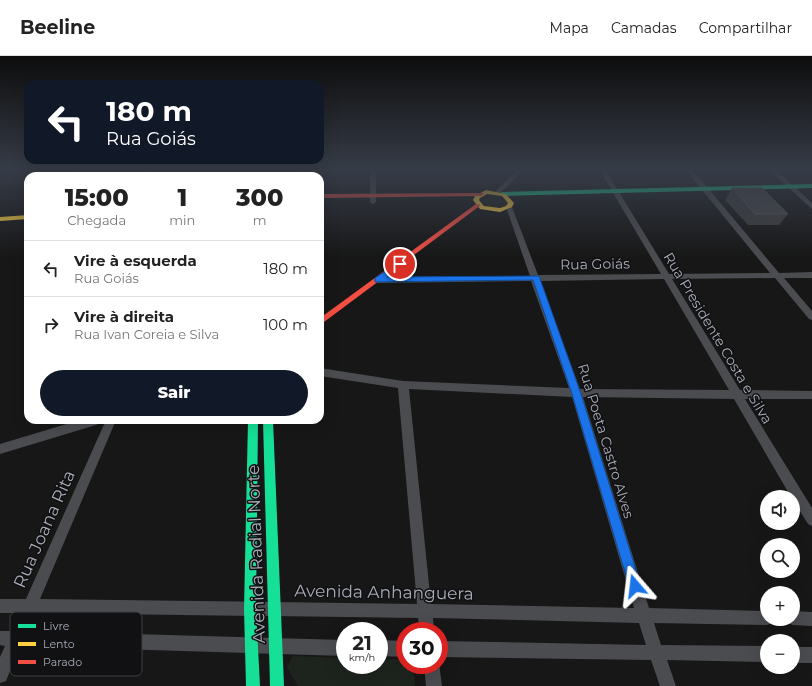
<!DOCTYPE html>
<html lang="pt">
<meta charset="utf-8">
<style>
:root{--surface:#fff;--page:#f6f6f6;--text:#222;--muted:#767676;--line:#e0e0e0;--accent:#111827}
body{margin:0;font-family:Montserrat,sans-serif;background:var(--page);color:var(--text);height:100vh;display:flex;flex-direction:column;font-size:15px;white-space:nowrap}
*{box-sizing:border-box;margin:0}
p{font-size:13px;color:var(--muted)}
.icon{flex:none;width:22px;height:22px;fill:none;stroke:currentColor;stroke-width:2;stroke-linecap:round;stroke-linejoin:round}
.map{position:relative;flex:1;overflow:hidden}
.sheet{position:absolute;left:24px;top:116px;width:300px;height:252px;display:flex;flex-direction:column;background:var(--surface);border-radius:12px;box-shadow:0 4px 16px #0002}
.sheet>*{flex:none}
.banner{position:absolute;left:24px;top:24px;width:300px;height:84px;border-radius:12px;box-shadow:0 4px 16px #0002;background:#111827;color:#fff;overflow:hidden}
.tools{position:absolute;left:760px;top:434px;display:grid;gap:8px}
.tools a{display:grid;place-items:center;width:40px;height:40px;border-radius:50%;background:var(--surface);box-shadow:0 4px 16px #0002;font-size:20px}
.speed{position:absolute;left:336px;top:566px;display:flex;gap:8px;font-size:20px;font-weight:700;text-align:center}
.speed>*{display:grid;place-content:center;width:52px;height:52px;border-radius:50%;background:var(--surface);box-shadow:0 4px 16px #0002;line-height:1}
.speed small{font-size:10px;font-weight:400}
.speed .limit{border:6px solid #d22;background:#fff;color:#111}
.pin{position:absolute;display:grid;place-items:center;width:34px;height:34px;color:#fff;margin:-17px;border:2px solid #fff;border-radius:50%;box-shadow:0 1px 4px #0007}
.me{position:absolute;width:44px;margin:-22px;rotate:343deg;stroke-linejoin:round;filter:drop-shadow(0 0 3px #0008)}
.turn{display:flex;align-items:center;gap:14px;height:84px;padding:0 16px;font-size:18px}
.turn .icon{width:52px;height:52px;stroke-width:2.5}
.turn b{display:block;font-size:28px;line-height:34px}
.eta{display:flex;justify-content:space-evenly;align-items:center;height:68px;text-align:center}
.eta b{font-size:24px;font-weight:800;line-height:28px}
.action{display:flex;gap:8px;margin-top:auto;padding:8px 16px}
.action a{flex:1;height:46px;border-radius:24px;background:var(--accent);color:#fff;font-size:16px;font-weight:800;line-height:46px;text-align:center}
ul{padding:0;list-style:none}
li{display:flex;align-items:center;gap:12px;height:56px;padding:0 16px;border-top:1px solid var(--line)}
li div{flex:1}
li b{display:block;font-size:15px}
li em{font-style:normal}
header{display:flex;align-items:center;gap:24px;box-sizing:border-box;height:56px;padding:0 20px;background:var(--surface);border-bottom:1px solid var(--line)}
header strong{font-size:19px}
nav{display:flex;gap:22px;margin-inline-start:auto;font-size:14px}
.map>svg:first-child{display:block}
</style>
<header>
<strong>Beeline</strong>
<nav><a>Mapa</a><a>Camadas</a><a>Compartilhar</a></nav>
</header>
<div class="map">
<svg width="812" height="630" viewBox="0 0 812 630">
<rect width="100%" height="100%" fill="#171717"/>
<g fill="#1d241e">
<polygon points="496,140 506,145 506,150 487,152 483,147 488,141"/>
<polygon points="293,600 345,602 345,609 379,609 379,603 405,603 405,609 413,609 415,630 298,630 287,611"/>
</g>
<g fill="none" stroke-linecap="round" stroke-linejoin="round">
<g fill="#4b4c50" fill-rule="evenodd">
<polygon points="73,113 80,113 74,120 68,120"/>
<polygon points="148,113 154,113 153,120 147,120"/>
<polygon points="229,113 235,113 233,120 227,120"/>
<rect x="299" y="113" width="6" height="7"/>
<polygon points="370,113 376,113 376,146 373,148 370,146"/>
<polygon points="518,113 525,113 499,138 495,138 495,136"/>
<path d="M599,113H605L669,218L770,217L685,113H692L779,217L812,216V222H784L812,255V264L809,263L775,222L672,223L740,334L812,335V343H745L812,452V470L808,468L793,444V441H791L734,343L583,341L649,552L767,555V563H774L772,567L767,569L654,567L661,589L767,590V606L667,604L676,630H660L651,604L439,601V585L646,589L639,567L433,562L434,575H420L418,562L34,557L26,575L345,584V600L20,590L6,625L0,627V601L5,590L0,589V575H12L20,557H0V543H26L106,364H116L40,543L417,548L398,332L320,320V312L403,325L569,332L531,225L378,227L374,224L378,221L530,220L506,151L509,149L512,151L538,219L661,218ZM664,223L729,334L580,333L540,225ZM409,333L572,341L634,552L431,548Z"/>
<polygon points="768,113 775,113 812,147 812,153"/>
<polygon points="80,364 101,364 100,367 96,369 0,398 0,388"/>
<polygon points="793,555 812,556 812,570 793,569 788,567 786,563 793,563"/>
<polygon points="379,584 405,585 405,601 379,600"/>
<rect x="793" y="591" width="19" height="16"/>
<polygon points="439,607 442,630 426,630 424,609 439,609"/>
</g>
<g fill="#16e098" fill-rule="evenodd">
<polygon points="812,128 812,132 502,140 499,138 502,136"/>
<polygon points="248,364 258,364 256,553 260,630 246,630 244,553"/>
<polygon points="263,364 273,364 284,630 270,630"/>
</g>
<g fill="#ffcf43" fill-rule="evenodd">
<path d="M486,134L506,138L514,147L512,151L500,156L480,153L473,144L475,140ZM487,138L502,140L508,147L506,150L500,152L484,150L479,144L480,142Z"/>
<polygon points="28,159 28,163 0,165 0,161"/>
</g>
<g fill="#f24e42" fill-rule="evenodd">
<polygon points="483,137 484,138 481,140 320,142 320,138"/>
<polygon points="476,148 481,149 320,269 320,262"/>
</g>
</g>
<polygon fill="#3d3d3f" points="732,132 788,158 779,169 748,169 725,144"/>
<polygon fill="#49494c" stroke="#58595d" points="732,132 762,132 788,158 755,158"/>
<linearGradient id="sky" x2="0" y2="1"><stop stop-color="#0d0d0d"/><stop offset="0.56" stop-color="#363c47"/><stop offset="1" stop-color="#363c47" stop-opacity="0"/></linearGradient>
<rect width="812" height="202" fill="url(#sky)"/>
<polygon fill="#1a73e8" stroke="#114b97" points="400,206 403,208 402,210 387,221 539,220 581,338 641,530 639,535 635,537 630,535 629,530 572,338 533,224 375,226 375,222"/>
<g text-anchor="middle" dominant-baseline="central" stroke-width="3" stroke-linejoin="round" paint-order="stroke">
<g font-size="14" fill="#a8adb8" stroke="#111113">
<text transform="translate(595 208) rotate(-1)">Rua Goiás</text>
<text transform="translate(718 282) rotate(59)">Rua Presidente Costa e Silva</text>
<text transform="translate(606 385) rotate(73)">Rua Poeta Castro Alves</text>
</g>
<g font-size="17" fill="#a8adb8" stroke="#111113">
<text transform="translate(44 473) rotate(-66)">Rua Joana Rita</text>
<text transform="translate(256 498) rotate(-92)">Avenida Radial Norte</text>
<text transform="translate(384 536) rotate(1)">Avenida Anhanguera</text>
</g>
</g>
<rect x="10" y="556" width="132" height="64" rx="6" fill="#111113" stroke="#3e4045" stroke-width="1"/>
<rect x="18" y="568" width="18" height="4" fill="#16e098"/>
<rect x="18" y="586" width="18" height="4" fill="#ffcf43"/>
<rect x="18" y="604" width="18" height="4" fill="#f24e42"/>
<g font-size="11" fill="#a8adb8">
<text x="43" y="574">Livre</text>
<text x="43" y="592">Lento</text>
<text x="43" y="610">Parado</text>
</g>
</svg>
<div class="tools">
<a><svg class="icon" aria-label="sound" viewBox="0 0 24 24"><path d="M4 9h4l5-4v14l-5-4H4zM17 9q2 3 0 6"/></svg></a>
<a><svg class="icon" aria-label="search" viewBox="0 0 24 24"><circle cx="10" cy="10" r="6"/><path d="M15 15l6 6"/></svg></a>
<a>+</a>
<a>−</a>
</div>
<div class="speed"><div>21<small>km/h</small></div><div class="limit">30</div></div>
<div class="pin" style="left:400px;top:208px;background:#d93025"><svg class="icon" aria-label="arrive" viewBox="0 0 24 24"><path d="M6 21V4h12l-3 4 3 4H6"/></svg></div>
<svg class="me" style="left:635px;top:530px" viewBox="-20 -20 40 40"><path d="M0-17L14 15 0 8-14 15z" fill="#1a73e8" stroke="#fff" stroke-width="4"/></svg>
<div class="banner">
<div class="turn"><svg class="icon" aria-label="left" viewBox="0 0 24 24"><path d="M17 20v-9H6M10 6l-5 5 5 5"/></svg><div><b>180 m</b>Rua Goiás</div></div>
</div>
<section class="sheet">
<div class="eta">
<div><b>15:00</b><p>Chegada</p></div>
<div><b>1</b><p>min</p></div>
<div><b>300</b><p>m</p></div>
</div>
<ul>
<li><svg class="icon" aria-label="left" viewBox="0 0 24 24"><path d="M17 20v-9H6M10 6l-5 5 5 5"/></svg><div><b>Vire à esquerda</b><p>Rua Goiás</p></div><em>180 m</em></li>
<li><svg class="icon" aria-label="right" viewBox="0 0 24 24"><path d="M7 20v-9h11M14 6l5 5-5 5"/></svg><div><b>Vire à direita</b><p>Rua Ivan Coreia e Silva</p></div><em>100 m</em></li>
</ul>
<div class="action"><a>Sair</a></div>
</section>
</div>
